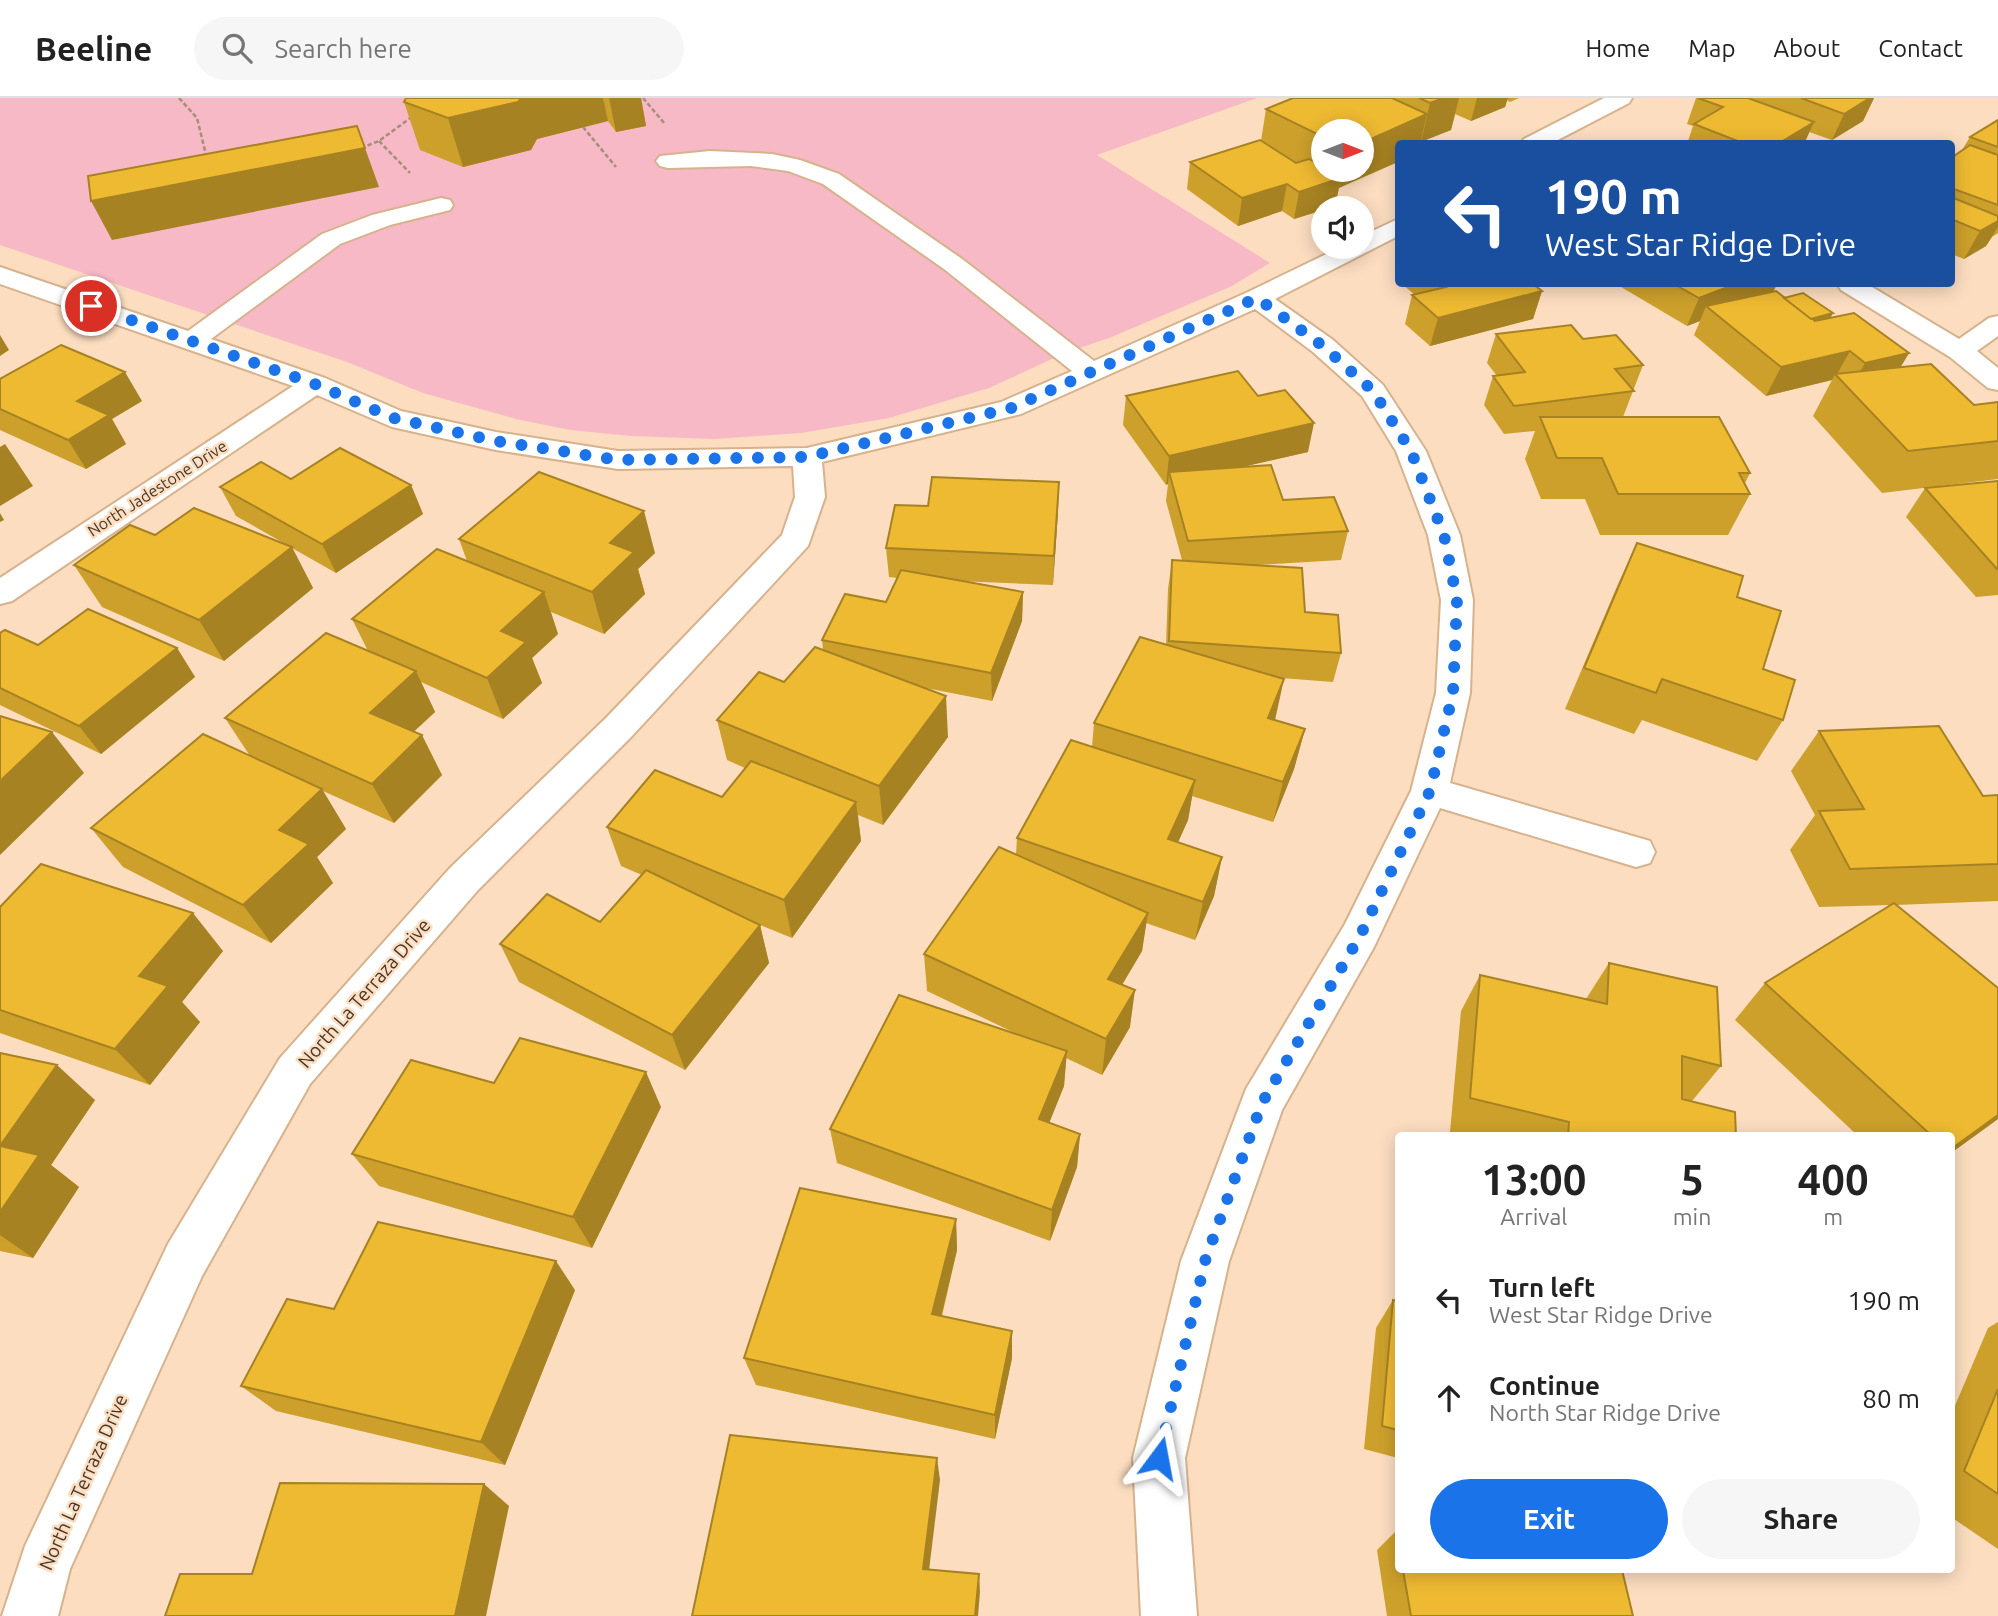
<!DOCTYPE html>
<style>
:root{--surface:#fff;--page:#f6f6f6;--text:#222;--muted:#767676;--line:#e0e0e0;--accent:#1a73e8}
body{margin:0;font-family:Ubuntu,sans-serif;background:var(--page);color:var(--text);height:100vh;display:flex;flex-direction:column;font-size:26px;white-space:nowrap}
*{box-sizing:border-box;margin:0}
p{font-size:23px;color:var(--muted)}
.icon{flex:none;width:38px;height:38px;fill:none;stroke:currentColor;stroke-width:2;stroke-linecap:round;stroke-linejoin:round}
.map{position:relative;flex:1;overflow:hidden}
.sheet{position:absolute;left:1395px;top:1034px;width:560px;height:441px;display:flex;flex-direction:column;background:var(--surface);border-radius:7px;box-shadow:0 4px 18px #0003}
.sheet>*{flex:none}
.top-card{position:absolute;left:1395px;top:42px;width:560px;height:147px;border-radius:7px;box-shadow:0 4px 18px #0003;background:#1a4fa0;color:#fff;overflow:hidden}
.needle{width:46px;rotate:90deg}
.controls{position:absolute;left:1311px;top:21px;display:grid;gap:14px}
.controls a{display:grid;place-items:center;width:63px;height:63px;border-radius:50%;background:var(--surface);box-shadow:0 4px 18px #0003;font-size:35px}
.pin{position:absolute;display:grid;place-items:center;width:60px;height:60px;color:#fff;margin:-30px;border:4px solid #fff;border-radius:50%;box-shadow:0 2px 7px #0007}
.me{position:absolute;width:77px;margin:-38px;rotate:13deg;stroke-linejoin:round;filter:drop-shadow(0 0 5px #0008)}
.turn{display:flex;align-items:center;gap:24px;height:147px;padding:0 35px;font-size:32px}
.turn .icon{width:91px;height:91px;stroke-width:2.5}
.turn b{display:block;font-size:49px;line-height:60px}
.eta{display:flex;justify-content:space-evenly;align-items:center;height:119px;text-align:center}
.eta b{font-size:42px;font-weight:700;line-height:49px}
.cta{display:flex;gap:14px;margin-top:auto;padding:14px 35px}
.cta a{flex:1;height:80px;border-radius:42px;background:var(--accent);color:#fff;font-size:28px;font-weight:700;line-height:80px;text-align:center}
.cta a+a{background:var(--page);color:var(--text)}
ul{padding:0;list-style:none}
li{display:flex;align-items:center;gap:21px;height:98px;padding:0 35px}
li div{flex:1}
li b{display:block;font-size:26px}
li em{font-style:normal}
header{display:flex;align-items:center;gap:42px;box-sizing:border-box;height:98px;padding:0 35px;background:var(--surface);border-bottom:2px solid var(--line)}
header strong{font-size:33px}
nav{display:flex;gap:38px;margin-inline-start:auto;font-size:24px}
.search{width:490px;height:63px;background:var(--page);display:flex;align-items:center;gap:18px;box-sizing:border-box;padding:0 24px;border-radius:38px;color:var(--muted);font-size:26px}
.map>svg:first-child{display:block}
</style>
<header>
<strong>Beeline</strong>
<div class="search"><svg class="icon" aria-label="search" viewBox="0 0 24 24"><circle cx="10" cy="10" r="6"/><path d="M15 15l6 6"/></svg>Search here</div>
<nav><a>Home</a><a>Map</a><a>About</a><a>Contact</a></nav>
</header>
<div class="map">
<svg width="1998" height="1518" viewBox="0 0 1998 1518">
<rect width="100%" height="100%" fill="#fcddc0"/>
<polygon fill="#f7b9c5" points="0,0 1257,0 1097,57 1270,165 1230,189 1109,240 1065,255 989,290 889,320 801,335 714,341 630,338 570,332 516,321 423,295 347,264 0,147"/>
<g fill="none" stroke-linecap="round" stroke-linejoin="round">
<g stroke="#d6b28d" stroke-width="4">
<g id="minor">
<polygon points="1604,0 1632,0 1629,5 1550,46 1521,46 1524,41"/>
<polygon points="710,53 772,56 800,62 839,76 962,161 1094,263 1248,194 1341,149 1362,149 1362,138 1398,121 1398,138 1275,201 1333,242 1383,287 1426,353 1460,437 1473,502 1470,595 1450,685 1650,743 1655,754 1650,765 1636,769 1440,710 1374,849 1282,1012 1229,1163 1185,1360 1197,1518 1141,1518 1133,1360 1181,1163 1246,991 1345,826 1411,693 1436,595 1441,502 1428,437 1396,353 1362,298 1313,254 1255,211 1021,316 822,364 825,399 808,448 632,638 478,792 310,986 202,1178 70,1471 58,1518 2,1518 25,1448 168,1146 280,960 450,770 606,620 782,437 795,399 793,368 618,371 496,352 392,329 317,297 12,503 0,506 0,480 293,288 0,186 0,169 188,233 322,136 372,117 441,100 450,102 453,107 450,112 390,127 340,146 211,241 325,280 401,313 496,334 618,353 807,350 1001,304 1072,273 944,171 823,86 788,73 751,68 668,70 660,68 656,63 660,58"/>
<polygon points="1837,186 1867,186 1959,241 1989,220 1998,218 1998,238 1977,253 1998,270 1998,292 1988,290 1950,259 1841,192"/>
</g>
</g>
<g stroke="#a68e78" stroke-width="2.5" stroke-dasharray="4.5 2.5" stroke-linecap="butt">
<polyline points="179,0 197,20 207,61"/>
<polyline points="643,0 665,26"/>
<polyline points="583,29 616,69"/>
<polyline points="379,43 410,75"/>
<polyline points="361,50 379,43 413,18"/>
</g>
<use href="#minor" fill="#fff" fill-rule="evenodd"/>
</g>
<g fill="#cda02b" fill-rule="evenodd">
<polygon points="406,0 641,0 646,28 616,34 608,23 537,41 531,52 463,69 420,52 404,4"/>
<path d="M1293,0H1519L1510,4L1507,2L1505,9L1471,23L1455,16L1451,32L1420,43V46L1339,90L1335,108L1328,110H1323V112L1294,121L1282,113L1238,128L1187,91L1190,64L1261,43L1266,11ZM1323,33H1362V72H1323Z"/>
<polygon points="1696,0 1874,0 1863,23 1832,42 1809,34 1804,46 1687,46 1693,28 1687,26"/>
<polygon points="1998,22 1998,135 1992,139 1986,148 1964,161 1951,156 1951,60 1962,52 1970,39"/>
<polygon points="1402,186 1533,186 1542,193 1533,221 1430,248 1405,226 1412,197 1415,197"/>
<polygon points="1616,186 1777,186 1773,194 1784,200 1833,215 1830,220 1909,255 1900,270 1974,307 1998,304 1998,381 1882,395 1813,318 1832,282 1766,298 1694,237 1700,223 1687,228"/>
<polygon points="1496,236 1583,241 1643,267 1623,319 1750,375 1745,385 1750,396 1728,437 1600,437 1585,401 1541,401 1525,361 1535,333 1504,336 1484,307 1493,278 1497,278 1487,265"/>
<polygon points="0,281 142,303 112,321 126,346 86,371 0,332"/>
<polygon points="1126,298 1258,298 1308,354 1241,369 1283,402 1348,433 1341,462 1258,467 1305,514 1341,555 1333,584 1281,580 1274,622 1305,631 1294,671 1273,724 1192,698 1188,722 1178,744 1222,759 1214,798 1195,842 1146,825 1142,853 1122,887 1130,929 1102,977 1066,960 1064,988 1049,1025 1080,1036 1077,1069 1050,1143 837,1065 830,1031 1017,936 927,893 924,856 1016,757 1017,740 1092,649 1094,625 1166,547 1168,491 1172,462 1182,462 1166,403 1168,386 1166,387 1123,327"/>
<polygon points="291,381 411,387 423,416 336,475 292,450 313,490 224,563 102,509 74,467 155,437 287,447 236,418 220,389"/>
<polygon points="1998,383 1998,497 1976,499 1906,419 1925,390"/>
<polygon points="1058,413 1053,487 958,483 1023,494 1022,523 992,603 926,590 948,639 883,727 858,717 861,743 792,840 753,824 760,827 769,865 685,972 519,884 500,846 600,824 642,777 621,768 607,729 722,699 745,670 727,662 717,622 784,584 823,552 822,542 886,504 898,480 889,479 886,450"/>
<polygon points="459,441 655,455 638,471 645,496 604,536 551,514 558,536 532,560 542,585 503,621 421,584 435,614 414,633 442,677 394,725 323,693 346,731 317,759 333,785 271,845 123,769 91,730 250,658 225,620 368,553 352,521 467,463"/>
<polygon points="1637,445 1737,499 1783,622 1757,663 1642,622 1634,636 1565,611 1618,486"/>
<polygon points="0,535 38,547 177,550 195,579 101,656 0,607"/>
<polygon points="1819,633 1983,698 1998,697 1998,803 1896,807 1998,1021 1951,1055 1951,1038 1858,1038 1735,922 1765,885 1891,807 1819,809 1790,752 1815,717 1791,673"/>
<polygon points="0,809 223,853 182,904 200,924 150,987 0,935"/>
<polygon points="1609,865 1721,968 1692,1003 1682,1000 1682,1001 1736,1038 1467,1038 1450,1034 1461,913 1480,877 1586,901"/>
<polygon points="0,955 95,1002 51,1067 79,1089 33,1160 0,1153"/>
<polygon points="494,985 661,1009 592,1150 379,1088 352,1056"/>
<polygon points="956,1121 957,1152 942,1218 1012,1233 1012,1260 995,1341 756,1287 744,1260"/>
<polygon points="575,1192 505,1367 276,1313 241,1288 334,1211"/>
<polygon points="1393,1202 1398,1203 1398,1360 1364,1351 1376,1230"/>
<polygon points="1998,1224 1998,1451 1951,1419 1951,1317 1988,1230"/>
<polygon points="1397,1432 1398,1432 1398,1472 1622,1472 1633,1518 1387,1518 1377,1452"/>
</g>
<g fill="#a78223">
<polygon points="521,0 603,0 608,23 537,41 531,52 463,69 448,20"/>
<polygon points="609,0 641,0 646,28 616,34"/>
<polygon points="1440,0 1459,0 1451,32 1421,44 1430,5"/>
<polygon points="1477,0 1508,0 1505,9 1471,23"/>
<polygon points="1870,0 1874,0 1863,23 1832,42 1844,16"/>
<polygon points="1427,16 1420,46 1398,46 1398,64 1339,90 1343,72 1362,72 1362,45"/>
<polygon points="1814,24 1804,46 1778,46"/>
<polygon points="365,50 379,89 112,142 91,103"/>
<polygon points="1341,80 1335,108 1328,110 1323,110 1323,112 1294,121 1299,94"/>
<polygon points="1287,86 1282,113 1238,128 1242,100"/>
<polygon points="1998,123 1998,129 1986,148 1964,161 1980,133"/>
<polygon points="1736,186 1777,186 1773,194 1706,208 1700,223 1687,228 1699,200"/>
<polygon points="1542,193 1533,221 1430,248 1438,220"/>
<polygon points="1833,215 1825,229 1808,222"/>
<polygon points="0,237 9,252 0,258"/>
<polygon points="1850,253 1836,278 1835,276 1832,282 1766,298 1781,269"/>
<polygon points="1909,255 1892,283 1849,293 1865,265"/>
<polygon points="125,274 142,303 112,321 126,346 86,371 68,342 77,303"/>
<polygon points="1314,325 1308,354 1172,385 1169,374 1168,386 1166,387 1169,358"/>
<polygon points="5,346 33,388 0,408 0,349"/>
<polygon points="1059,384 1058,413 1053,487 1054,458"/>
<polygon points="411,387 423,416 336,475 322,446"/>
<polygon points="644,413 655,455 638,471 645,496 604,536 592,494 610,445"/>
<polygon points="0,415 4,422 0,424"/>
<polygon points="292,449 313,490 224,563 199,522"/>
<polygon points="544,494 558,536 532,560 542,585 503,621 487,580 501,533"/>
<polygon points="1023,494 1022,523 992,603 991,575"/>
<polygon points="177,550 195,579 101,656 79,628"/>
<polygon points="416,573 435,614 391,655 370,615"/>
<polygon points="1284,581 1275,622 1268,620"/>
<polygon points="946,598 948,639 883,727 879,688"/>
<polygon points="1305,631 1294,671 1273,724 1283,684"/>
<polygon points="52,634 84,675 0,757 0,683"/>
<polygon points="422,637 442,677 394,725 372,686"/>
<polygon points="1195,682 1188,722 1162,780 1168,741"/>
<polygon points="322,691 346,731 317,759 333,785 271,845 243,807 279,732"/>
<polygon points="856,704 861,743 792,840 784,802"/>
<polygon points="1222,759 1214,798 1195,842 1203,804"/>
<polygon points="193,815 223,853 182,904 200,924 150,987 115,951 139,878"/>
<polygon points="1148,815 1142,853 1104,917 1108,881"/>
<polygon points="760,827 769,865 685,972 672,937"/>
<polygon points="1135,892 1130,929 1102,977 1106,941"/>
<polygon points="1067,953 1064,988 1037,1055 1039,1021"/>
<polygon points="57,967 95,1002 51,1067 79,1089 33,1160 0,1137 0,1048"/>
<polygon points="646,974 661,1009 592,1150 573,1119"/>
<polygon points="1998,1017 1998,1021 1951,1055 1951,1051"/>
<polygon points="1080,1036 1077,1069 1050,1143 1052,1112"/>
<polygon points="956,1121 957,1152 935,1244 932,1216"/>
<polygon points="556,1163 575,1192 505,1367 481,1344"/>
<polygon points="1012,1233 1012,1260 995,1341 995,1317"/>
<polygon points="937,1360 940,1382 927,1489 923,1471"/>
<polygon points="484,1386 509,1408 486,1518 455,1518"/>
<polygon points="979,1476 980,1494 978,1518 975,1518"/>
</g>
<g fill="#eeba32" stroke="#a78223" stroke-width="2">
<polygon points="406,0 521,0 518,4 448,20 404,4"/>
<polygon points="1293,0 1392,0 1427,16 1362,45 1362,33 1323,33 1323,39 1266,11"/>
<polygon points="1419,0 1444,0 1430,5"/>
<polygon points="1698,0 1748,0 1814,24 1778,46 1745,46 1694,26 1723,9"/>
<polygon points="1801,0 1870,0 1844,16"/>
<polygon points="1998,22 1998,49 1970,39"/>
<polygon points="357,28 365,50 91,103 88,78"/>
<polygon points="1260,42 1296,65 1309,61 1323,69 1323,72 1327,72 1341,80 1299,94 1287,86 1242,100 1190,64"/>
<polygon points="1970,47 1998,57 1998,107 1951,90 1951,60"/>
<polygon points="1951,99 1998,118 1998,123 1980,133 1951,121"/>
<polygon points="1442,186 1533,186 1542,193 1438,220 1412,197 1446,189"/>
<polygon points="1674,186 1736,186 1699,200"/>
<polygon points="1776,193 1815,223 1854,215 1909,255 1865,265 1850,253 1781,269 1706,208"/>
<polygon points="1803,195 1833,215 1811,221 1784,200"/>
<polygon points="1571,227 1583,241 1616,237 1643,267 1615,271 1634,293 1514,308 1493,278 1525,274 1496,236"/>
<polygon points="61,247 125,274 77,303 109,317 68,342 0,311 0,281"/>
<polygon points="1931,266 1974,307 1998,304 1998,343 1908,353 1835,276"/>
<polygon points="1238,273 1258,298 1285,292 1314,325 1169,358 1126,298"/>
<polygon points="1540,319 1719,319 1750,375 1739,375 1750,396 1618,396 1602,360 1557,360"/>
<polygon points="340,350 411,387 322,446 220,389 261,364 291,381"/>
<polygon points="1271,367 1283,402 1334,399 1348,433 1188,443 1169,374"/>
<polygon points="539,374 644,413 610,445 634,454 592,494 459,441"/>
<polygon points="932,379 1059,384 1054,458 886,450 895,407 928,408"/>
<polygon points="1998,383 1998,470 1997,471 1925,390"/>
<polygon points="194,410 292,449 199,522 74,467 130,427 155,437"/>
<polygon points="1637,445 1743,478 1737,499 1781,513 1763,571 1795,582 1783,622 1662,581 1656,595 1584,570"/>
<polygon points="437,451 544,494 501,533 526,544 487,580 352,521"/>
<polygon points="1172,462 1302,470 1305,514 1338,517 1341,555 1169,543"/>
<polygon points="901,472 1023,494 991,575 822,542 845,496 886,504"/>
<polygon points="88,511 177,550 79,628 0,590 0,535 5,532 38,547"/>
<polygon points="326,535 416,573 370,615 422,637 372,686 225,620"/>
<polygon points="1140,539 1284,581 1268,620 1305,631 1283,684 1094,625"/>
<polygon points="815,549 946,598 879,688 717,622 759,574 784,584"/>
<polygon points="0,618 52,634 0,683"/>
<polygon points="1939,628 1983,698 1998,697 1998,766 1850,771 1819,713 1864,711 1819,633"/>
<polygon points="203,636 322,691 279,732 309,746 243,807 91,730"/>
<polygon points="1071,642 1195,682 1168,741 1222,759 1203,804 1017,740"/>
<polygon points="751,663 856,704 784,802 607,729 655,672 722,699"/>
<polygon points="999,749 1148,815 1108,881 1135,892 1106,941 924,856"/>
<polygon points="41,766 193,815 139,878 168,888 115,951 0,912 0,809"/>
<polygon points="646,772 760,827 672,937 500,846 547,796 600,824"/>
<polygon points="1894,805 1998,890 1998,1017 1951,1051 1951,1038 1932,1038 1765,885"/>
<polygon points="1609,865 1717,889 1721,968 1682,958 1682,1001 1735,1014 1736,1038 1568,1038 1569,1024 1470,1000 1480,877 1607,906"/>
<polygon points="899,897 1067,953 1039,1021 1080,1036 1052,1112 830,1031"/>
<polygon points="520,940 646,974 573,1119 352,1056 411,962 494,985"/>
<polygon points="0,955 57,967 0,1048"/>
<polygon points="0,1048 39,1057 0,1114"/>
<polygon points="800,1090 956,1121 932,1216 1012,1233 995,1317 744,1260"/>
<polygon points="378,1124 556,1163 481,1344 241,1288 287,1201 334,1211"/>
<polygon points="1393,1202 1398,1203 1398,1332 1382,1328"/>
<polygon points="1998,1291 1998,1396 1964,1373"/>
<polygon points="730,1337 937,1360 923,1471 979,1476 975,1518 692,1518"/>
<polygon points="280,1385 484,1386 455,1518 165,1518 180,1476 252,1476"/>
<polygon points="1403,1472 1622,1472 1633,1518 1411,1518"/>
</g>
<g fill="none" stroke-linecap="round" stroke-linejoin="round">
<polyline stroke="#1a73e8" stroke-width="12" stroke-dasharray="0 21.6" points="91,208 315,286 393,320 496,343 618,362 807,359 1011,310 1257,200 1323,248 1373,293 1411,353 1444,437 1457,502 1453,595 1430,693 1360,838 1262,1005 1205,1163 1159,1360"/>
</g>
<g text-anchor="middle" dominant-baseline="central" stroke-width="5" stroke-linejoin="round" paint-order="stroke">
<g font-size="16" fill="#473729" stroke="#fcddc0">
<text transform="translate(157 390) rotate(-33)">North Jadestone Drive</text>
</g>
<g font-size="19" fill="#473729" stroke="#fcddc0">
<text transform="translate(364 895) rotate(-49)">North La Terraza Drive</text>
<text transform="translate(83 1384) rotate(-66)">North La Terraza Drive</text>
</g>
</g>
</svg>
<div class="controls">
<a><svg class="needle" viewBox="-14 -14 28 28"><path d="M0-13l5 13h-10z" fill="#e53935"/><path d="M0 13l5-13h-10z" fill="#767676"/></svg></a>
<a><svg class="icon" aria-label="sound" viewBox="0 0 24 24"><path d="M4 9h4l5-4v14l-5-4H4zM17 9q2 3 0 6"/></svg></a>
</div>
<div class="pin" style="left:91px;top:208px;background:#d93025"><svg class="icon" aria-label="arrive" viewBox="0 0 24 24"><path d="M6 21V4h12l-3 4 3 4H6"/></svg></div>
<svg class="me" style="left:1159px;top:1360px" viewBox="-20 -20 40 40"><path d="M0-17L14 15 0 8-14 15z" fill="#1a73e8" stroke="#fff" stroke-width="4"/></svg>
<div class="top-card">
<div class="turn"><svg class="icon" aria-label="left" viewBox="0 0 24 24"><path d="M17 20v-9H6M10 6l-5 5 5 5"/></svg><div><b>190 m</b>West Star Ridge Drive</div></div>
</div>
<section class="sheet">
<div class="eta">
<div><b>13:00</b><p>Arrival</p></div>
<div><b>5</b><p>min</p></div>
<div><b>400</b><p>m</p></div>
</div>
<ul>
<li><svg class="icon" aria-label="left" viewBox="0 0 24 24"><path d="M17 20v-9H6M10 6l-5 5 5 5"/></svg><div><b>Turn left</b><p>West Star Ridge Drive</p></div><em>190 m</em></li>
<li><svg class="icon" aria-label="ahead" viewBox="0 0 24 24"><path d="M12 20V5M6 11l6-6 6 6"/></svg><div><b>Continue</b><p>North Star Ridge Drive</p></div><em>80 m</em></li>
</ul>
<div class="cta"><a>Exit</a><a>Share</a></div>
</section>
</div>
